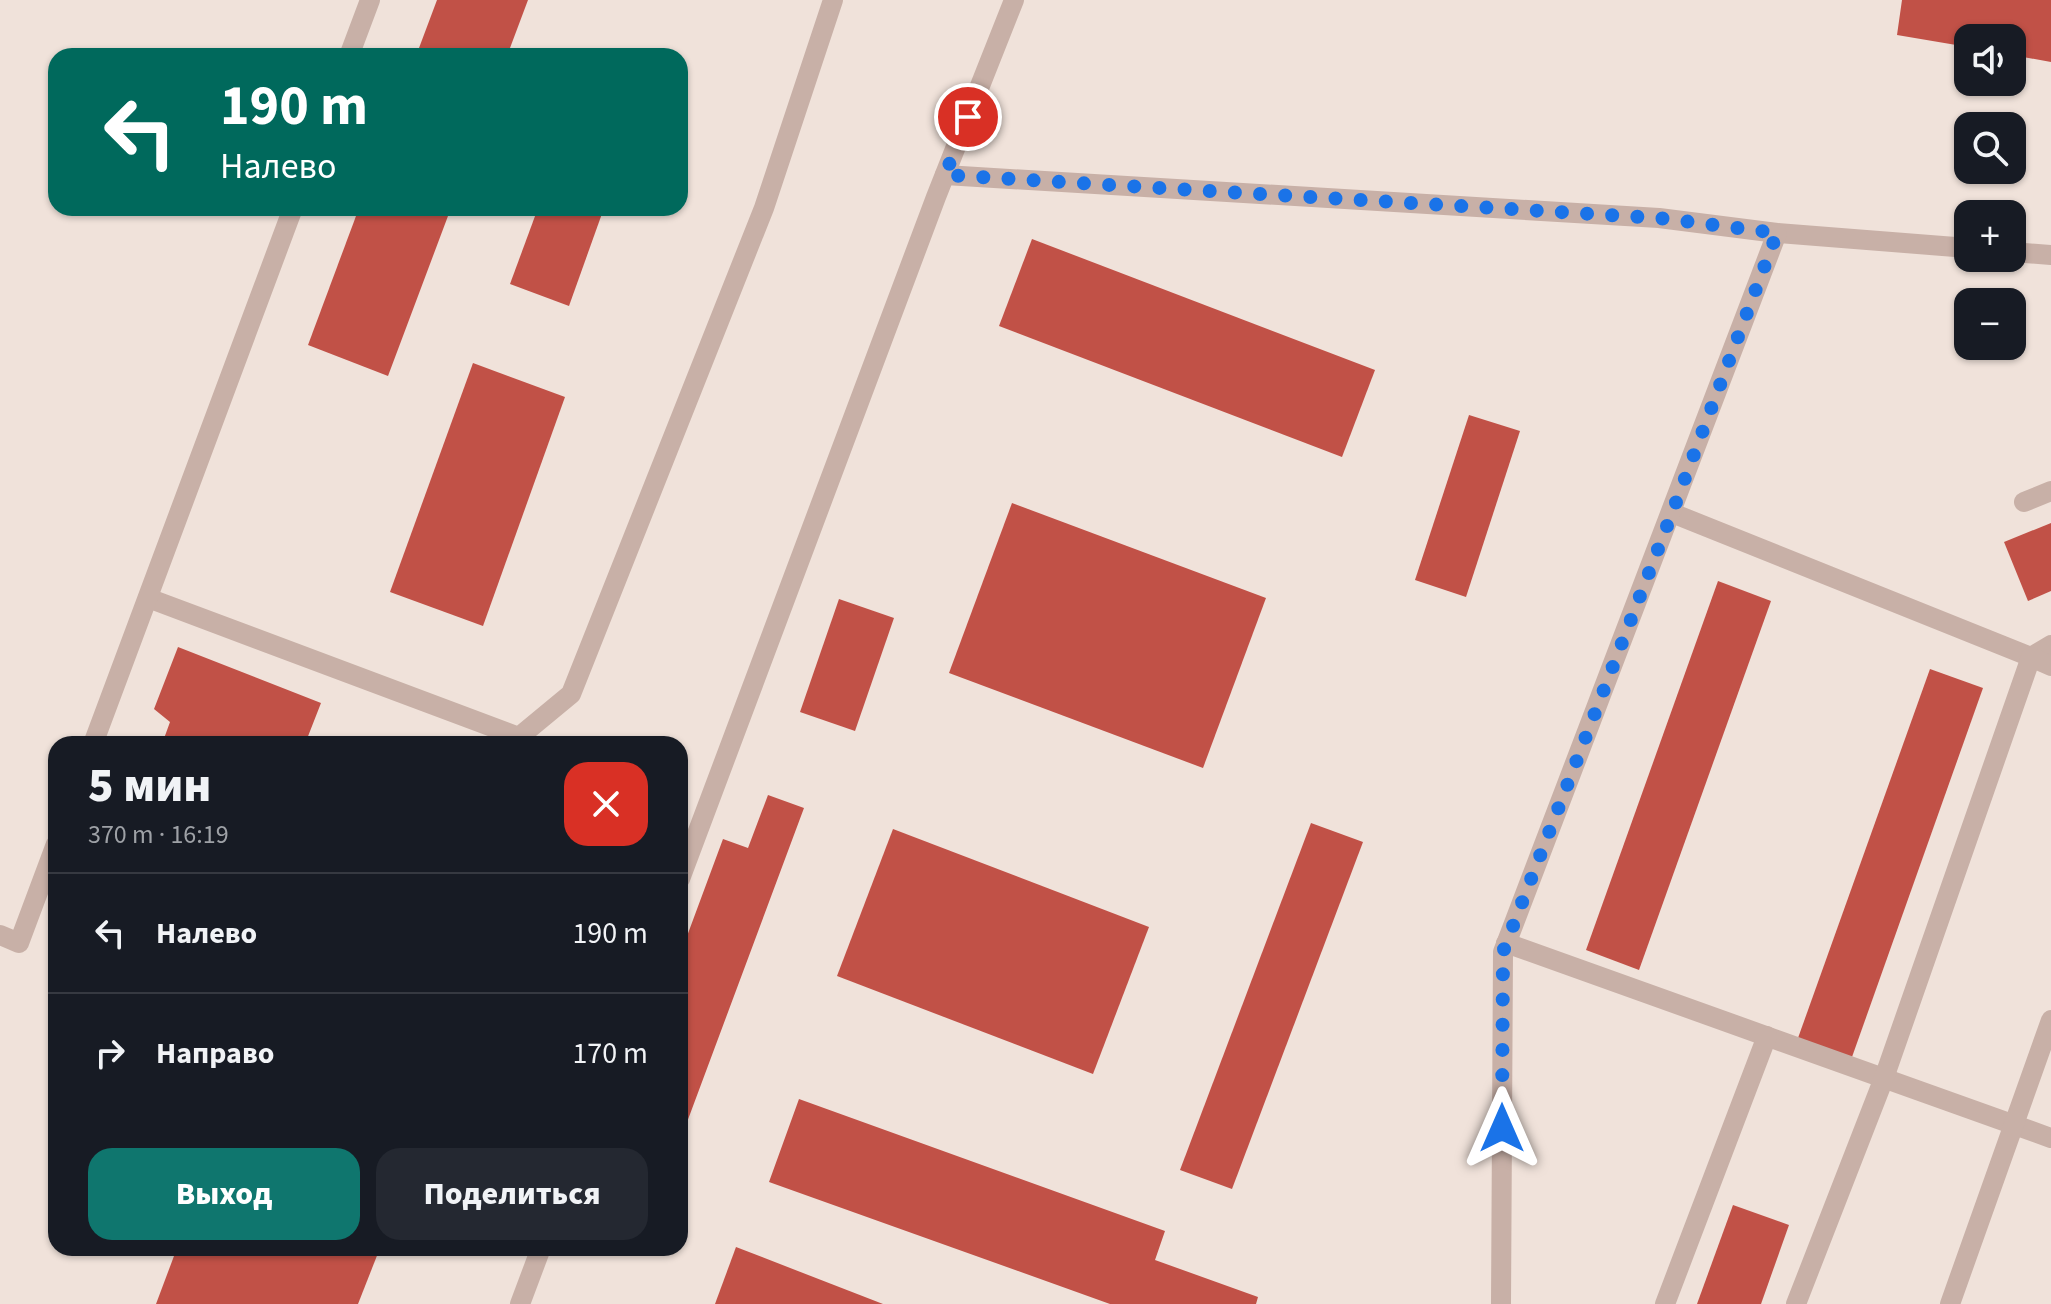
<!DOCTYPE html>
<html lang="ru">
<meta charset="utf-8">
<style>
:root{--surface:#171b24;--page:#242831;--text:#f1f3f6;--muted:#9ea1a6;--line:#363941;--accent:#0f766e}
body{margin:0;font-family:"Source Sans 3",sans-serif;background:var(--page);color:var(--text);height:100vh;display:flex;flex-direction:column;font-size:30px;white-space:nowrap}
*{box-sizing:border-box;margin:0}
p{font-size:26px;color:var(--muted)}
.icon{flex:none;width:44px;height:44px;fill:none;stroke:currentColor;stroke-width:2;stroke-linecap:round;stroke-linejoin:round}
.map{position:relative;flex:1;overflow:hidden}
.side{position:absolute;left:48px;top:736px;width:640px;height:520px;display:flex;flex-direction:column;background:var(--surface);border-radius:24px;box-shadow:0 2px 6px #0004}
.side>*{flex:none}
.banner{position:absolute;left:48px;top:48px;width:640px;height:168px;border-radius:24px;box-shadow:0 2px 6px #0004;background:#00695c;color:#fff;overflow:hidden}
.tools{position:absolute;left:1954px;top:24px;display:grid;gap:16px}
.tools a{display:grid;place-items:center;width:72px;height:72px;border-radius:16px;background:var(--surface);box-shadow:0 2px 6px #0004;font-size:40px}
.pin{position:absolute;display:grid;place-items:center;width:68px;height:68px;color:#fff;margin:-34px;border:4px solid #fff;border-radius:50%;box-shadow:0 2px 8px #0007}
.me{position:absolute;width:88px;margin:-44px;rotate:0deg;stroke-linejoin:round;filter:drop-shadow(0 0 6px #0008)}
.turn{display:flex;align-items:center;gap:28px;height:168px;padding:0 40px;font-size:36px}
.turn .icon{width:104px;height:104px;stroke-width:2.5}
.turn b{display:block;font-size:56px;line-height:68px}
.round{display:grid;place-items:center;flex:none;width:84px;height:84px;border-radius:24px;background:var(--page)}
.head{display:flex;align-items:center;justify-content:space-between;height:136px;padding:0 40px}
h1{font-size:48px;font-weight:800;line-height:60px}
.cta{display:flex;gap:16px;margin-top:auto;padding:16px 40px}
.cta a{flex:1;height:92px;border-radius:24px;background:var(--accent);color:#fff;font-size:32px;font-weight:800;line-height:92px;text-align:center}
.cta a+a{background:var(--page);color:var(--text)}
ul{padding:0;list-style:none}
li{display:flex;align-items:center;gap:24px;height:120px;padding:0 40px;border-top:2px solid var(--line)}
li div{flex:1}
li b{display:block;font-size:30px}
li em{font-style:normal}
.map>svg:first-child{display:block}
</style>
<div class="map">
<svg width="2051" height="1304" viewBox="0 0 2051 1304">
<rect width="100%" height="100%" fill="#f0e2da"/>
<g fill="#c15147">
<polygon points="437,0 528,0 507,56 416,56"/>
<polygon points="1902,0 2051,0 2051,62 2012,55 2012,38 1968,38 1968,47 1897,35"/>
<polygon points="359,208 451,208 388,376 308,345"/>
<polygon points="538,208 604,208 569,306 510,284"/>
<polygon points="1032,239 1375,370 1342,457 999,326"/>
<polygon points="473,363 565,397 483,626 390,592"/>
<polygon points="1469,415 1520,431 1466,597 1415,580"/>
<polygon points="1012,503 1266,598 1203,768 949,673"/>
<polygon points="2051,523 2051,591 2028,601 2004,542"/>
<polygon points="1718,581 1771,601 1639,970 1586,950"/>
<polygon points="839,599 894,618 855,731 800,712"/>
<polygon points="178,647 321,703 305,744 162,744 170,722 154,709"/>
<polygon points="1930,669 1983,688 1852,1057 1798,1038"/>
<polygon points="768,795 804,808 680,1141 680,955 723,839 748,848"/>
<polygon points="1311,823 1363,842 1232,1189 1180,1170"/>
<polygon points="893,829 1149,927 1093,1074 837,976"/>
<polygon points="799,1099 1165,1231 1155,1260 1258,1297 1256,1304 1110,1304 769,1182"/>
<polygon points="1733,1205 1789,1225 1761,1304 1697,1304"/>
<polygon points="736,1247 883,1304 715,1304"/>
<polygon points="177,1248 380,1248 358,1304 156,1304"/>
</g>
<g fill="none" stroke-linecap="round" stroke-linejoin="round">
<g stroke="#c8b0a7" stroke-width="20">
<polyline points="349,56 370,0"/>
<polyline points="945,175 1659,218 1777,233 1968,248"/>
<polyline points="2012,252 2051,255"/>
<polyline points="2024,502 2051,491"/>
<polyline points="1672,513 2031,657 2051,645"/>
<polyline points="148,598 519,737 571,694 764,208 833,0"/>
<polyline points="93,744 293,208"/>
<polyline points="680,879 936,197 1014,0"/>
<polyline points="0,935 19,943 56,844"/>
<polyline points="1506,943 2051,1138"/>
<polyline points="520,1304 541,1248"/>
<polyline points="1501,1304 1503,952 1777,233"/>
<polyline points="1665,1304 1767,1036"/>
<polyline points="1796,1304 1884,1078 2031,657 2051,666"/>
<polyline points="1950,1304 2051,1020"/>
</g>
</g>
<g fill="none" stroke-linecap="round" stroke-linejoin="round">
<polyline stroke="#1a73e8" stroke-width="14" stroke-dasharray="0 25.2" points="968,117 945,175 1659,218 1777,233 1672,513 1503,952 1502,1128"/>
</g>
</svg>
<div class="tools">
<a><svg class="icon" aria-label="sound" viewBox="0 0 24 24"><path d="M4 9h4l5-4v14l-5-4H4zM17 9q2 3 0 6"/></svg></a>
<a><svg class="icon" aria-label="search" viewBox="0 0 24 24"><circle cx="10" cy="10" r="6"/><path d="M15 15l6 6"/></svg></a>
<a>+</a>
<a>−</a>
</div>
<div class="pin" style="left:968px;top:117px;background:#d93025"><svg class="icon" aria-label="arrive" viewBox="0 0 24 24"><path d="M6 21V4h12l-3 4 3 4H6"/></svg></div>
<svg class="me" style="left:1502px;top:1128px" viewBox="-20 -20 40 40"><path d="M0-17L14 15 0 8-14 15z" fill="#1a73e8" stroke="#fff" stroke-width="4"/></svg>
<div class="banner">
<div class="turn"><svg class="icon" aria-label="left" viewBox="0 0 24 24"><path d="M17 20v-9H6M10 6l-5 5 5 5"/></svg><div><b>190 m</b>Налево</div></div>
</div>
<section class="side">
<div class="head"><div><h1>5 мин</h1><p>370 m · 16:19</p></div><a class="round" style="background:#d93025;color:#fff"><svg class="icon" aria-label="close" viewBox="0 0 24 24"><path d="M6 6l12 12M18 6L6 18"/></svg></a></div>
<ul>
<li><svg class="icon" aria-label="left" viewBox="0 0 24 24"><path d="M17 20v-9H6M10 6l-5 5 5 5"/></svg><div><b>Налево</b></div><em>190 m</em></li>
<li><svg class="icon" aria-label="right" viewBox="0 0 24 24"><path d="M7 20v-9h11M14 6l5 5-5 5"/></svg><div><b>Направо</b></div><em>170 m</em></li>
</ul>
<div class="cta"><a>Выход</a><a>Поделиться</a></div>
</section>
</div>
